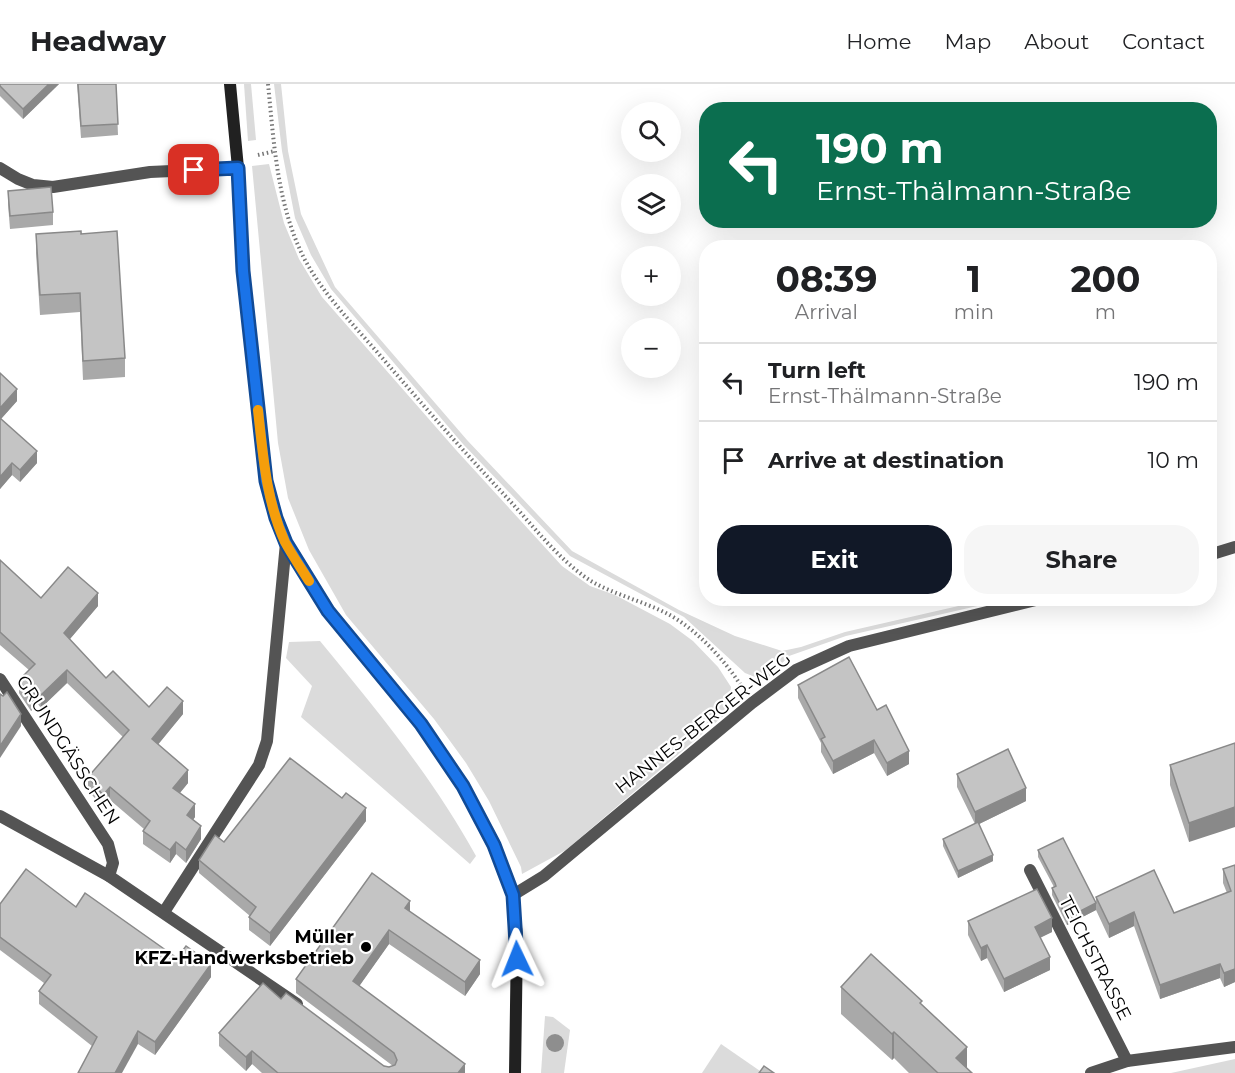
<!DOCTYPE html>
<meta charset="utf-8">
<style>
:root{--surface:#fff;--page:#f6f6f6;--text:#202124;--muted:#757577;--line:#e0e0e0;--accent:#111827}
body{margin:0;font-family:Montserrat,sans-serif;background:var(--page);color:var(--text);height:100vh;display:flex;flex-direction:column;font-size:22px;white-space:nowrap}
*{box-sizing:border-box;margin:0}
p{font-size:20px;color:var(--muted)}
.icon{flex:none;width:33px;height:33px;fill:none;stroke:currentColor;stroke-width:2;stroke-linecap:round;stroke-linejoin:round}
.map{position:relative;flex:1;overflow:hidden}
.drawer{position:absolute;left:699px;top:156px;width:518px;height:366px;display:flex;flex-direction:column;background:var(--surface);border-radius:24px;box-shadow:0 6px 24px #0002}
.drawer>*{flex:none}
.banner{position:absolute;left:699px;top:18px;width:518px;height:126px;border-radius:24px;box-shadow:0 6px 24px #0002;background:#0b6e4f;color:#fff;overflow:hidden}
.controls{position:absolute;left:621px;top:18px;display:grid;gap:12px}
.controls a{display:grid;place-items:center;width:60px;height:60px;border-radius:50%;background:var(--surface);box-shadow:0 6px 24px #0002;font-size:30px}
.pin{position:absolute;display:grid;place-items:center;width:51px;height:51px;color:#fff;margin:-26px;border-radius:12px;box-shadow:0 3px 9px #0006}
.me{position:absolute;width:66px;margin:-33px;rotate:358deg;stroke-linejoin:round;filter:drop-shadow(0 0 4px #0008)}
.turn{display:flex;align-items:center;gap:21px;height:126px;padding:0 18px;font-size:27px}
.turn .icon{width:78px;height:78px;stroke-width:2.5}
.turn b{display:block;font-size:42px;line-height:51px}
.eta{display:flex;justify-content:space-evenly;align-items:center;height:102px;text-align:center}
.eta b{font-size:36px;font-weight:700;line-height:42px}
.primary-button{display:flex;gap:12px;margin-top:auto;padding:12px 18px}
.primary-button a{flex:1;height:69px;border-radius:24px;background:var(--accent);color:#fff;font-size:24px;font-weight:700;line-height:69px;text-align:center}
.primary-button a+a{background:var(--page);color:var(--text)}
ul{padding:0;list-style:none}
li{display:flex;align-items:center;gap:18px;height:78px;padding:0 18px;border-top:2px solid var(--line)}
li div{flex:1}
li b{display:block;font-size:22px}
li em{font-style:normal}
header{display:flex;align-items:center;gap:36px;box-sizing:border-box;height:84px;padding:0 30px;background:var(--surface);border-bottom:2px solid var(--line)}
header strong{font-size:28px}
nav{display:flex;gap:33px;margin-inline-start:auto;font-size:21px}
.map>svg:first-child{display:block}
</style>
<header>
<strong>Headway</strong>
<nav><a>Home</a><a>Map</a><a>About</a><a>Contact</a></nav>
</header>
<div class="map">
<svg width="1235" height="989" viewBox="0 0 1235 989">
<rect width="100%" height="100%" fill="#fff"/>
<g fill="#dbdbdb">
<polygon points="244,0 251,0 256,56 248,57"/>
<polygon points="274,0 281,0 288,67 301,130 335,203 467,356 572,467 679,526 735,552 782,567 801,563 845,548 989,515 1008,515 846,552 789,572 765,597 745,589 684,533 570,472 463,360 331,205 311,171 295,134 282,67"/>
<polygon points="269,80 284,139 299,175 322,213 456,366 562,482 590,502 615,511 670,540 693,557 718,583 731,603 728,628 566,766 522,790 521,783 489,717 466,679 434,635 346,531 309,466 288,414 278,359 252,82"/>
<path d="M320,557C377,626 433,694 476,772L470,780L301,633L312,602L286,574L289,558Z"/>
<polygon points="545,932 553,933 570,946 564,989 541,989"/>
<polygon points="721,960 763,989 702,989"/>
<polygon points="1235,975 1235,989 1171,989"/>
</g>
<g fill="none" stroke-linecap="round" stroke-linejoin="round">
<g stroke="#767676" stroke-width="4" stroke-dasharray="1.5 3" stroke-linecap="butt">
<path d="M268,0C274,59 277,122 305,176C324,211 352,239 378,269C421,319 465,369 510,417C535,444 560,477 591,497C613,510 642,517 666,529C695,544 722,573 740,600"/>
<polyline points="258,71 275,67"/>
</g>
<g stroke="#545454" stroke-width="12">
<polyline points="1209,471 1235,463"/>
<polyline points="0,595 108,760 113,779 109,792"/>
<polyline points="1030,786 1127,977"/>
<polyline points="513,811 544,792 752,619 796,586 849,562 1044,514"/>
</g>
<g stroke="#545454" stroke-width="12">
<polyline points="0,84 18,95 33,101 53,103 150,88 238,84"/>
<polyline points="0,732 109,792 297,920"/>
<polyline points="164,828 259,681 267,657 286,459"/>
<polyline points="1091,989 1127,977 1235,963"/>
</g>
<polyline stroke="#212121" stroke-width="12" points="230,0 238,84 243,187 266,397 276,434 286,459 328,527 421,640 463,702 493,761 513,811 517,854 515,989"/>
</g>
<circle fill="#8e8e8e" cx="555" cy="959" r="9"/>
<g fill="#a9a9a9">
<polygon points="0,0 59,0 23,35 0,12"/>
<polygon points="77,0 116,0 118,51 81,54"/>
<polygon points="8,107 53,128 53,141 10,145 8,120"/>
<polygon points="81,147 125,274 125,293 83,296 80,228 40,231 36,169 36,150"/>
<polygon points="0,289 17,317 1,335 37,379 20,398 12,391 0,405"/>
<polygon points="0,476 41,514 98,522 69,556 106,594 149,623 183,630 158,660 188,699 180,709 195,733 193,736 201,755 186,779 176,770 170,779 143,760 143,747 144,745 110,716 103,724 88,706 88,693 123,653 67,599 41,624 37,619 31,627 19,609 19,596 29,586 0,561"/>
<polygon points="798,601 877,626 909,680 887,692 874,669 833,690 821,668 821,659 798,614"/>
<polygon points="1235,659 1189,758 1170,701 1170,681"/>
<polygon points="957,690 1026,717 979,740 993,777 958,794 943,762 943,755 975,740 957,703"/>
<polygon points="366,737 270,862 249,846 249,833 250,832 199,789 199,776 224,758"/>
<polygon points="1038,766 1096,819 1096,813 1174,829 1227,809 1223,799 1223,785 1235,781 1235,898 1224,903 1220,894 1160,915 1134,842 1109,854 1096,826 1067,841 1052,811 1052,804 1054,803 1038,773"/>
<polygon points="0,820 76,823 177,874 211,893 155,971 138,960 92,962 39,920 39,907 44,899 0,866"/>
<polygon points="410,828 480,890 465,912 389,860 359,902 465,989 262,989 252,980 246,987 219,962 219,949 281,915 384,982 389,983 393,982 296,909 296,895"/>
<polygon points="968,837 1052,848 1040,854 1050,886 1004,908 987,874 981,877 968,851"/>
<polygon points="841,903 922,921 967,984 972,989 909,989 894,974 892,976 841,930"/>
</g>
<g fill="#898989">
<polygon points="49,0 59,0 23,35 23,25"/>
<polygon points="17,305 17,317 0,336 0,324"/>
<polygon points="37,367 37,379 20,398 20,386"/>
<polygon points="12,379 12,391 0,405 0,393"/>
<polygon points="98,509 98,522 64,562 64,549"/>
<polygon points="67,586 67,599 41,624 41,611"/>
<polygon points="37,606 37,619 31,627 31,614"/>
<polygon points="183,617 183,630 152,668 152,655"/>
<polygon points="21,630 21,642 0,674 0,662"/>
<polygon points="874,656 874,669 833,690 833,677"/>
<polygon points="909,667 909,680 887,692 887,679"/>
<polygon points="188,686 188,699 173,717 173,704"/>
<polygon points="110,703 110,716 103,724 103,711"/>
<polygon points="1026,704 1026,717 975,742 975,728"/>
<polygon points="195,720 195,733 187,744 187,731"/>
<polygon points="1235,723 1235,743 1189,758 1189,739"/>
<polygon points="366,724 366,737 270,862 270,849"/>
<polygon points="201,742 201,755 186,779 186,766"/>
<polygon points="176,758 176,770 170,779 170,766"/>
<polygon points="993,771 993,777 958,794 958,787"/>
<polygon points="410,817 410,830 405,824"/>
<polygon points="1096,819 1096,826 1067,841 1067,834"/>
<polygon points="1134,828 1134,842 1109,854 1109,840"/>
<polygon points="1052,834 1052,848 1035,856 1035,843"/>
<polygon points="389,846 389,860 353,911 353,897"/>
<polygon points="987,861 987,874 981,877 981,864"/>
<polygon points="1050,873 1050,886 1004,908 1004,895"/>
<polygon points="480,876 480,890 465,912 465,898"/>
<polygon points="211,880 211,893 155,971 155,958"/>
<polygon points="1220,880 1220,894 1160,915 1160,901"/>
<polygon points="1235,885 1235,898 1224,903 1224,889"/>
<polygon points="138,947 138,960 122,989 115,989"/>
<polygon points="894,948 894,974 892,976 892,950"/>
<polygon points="967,963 967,989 956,974"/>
<polygon points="252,967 252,980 246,987 246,973"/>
<polygon points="465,980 465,989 458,989"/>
</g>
<g fill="#c4c4c4" stroke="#898989" stroke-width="1.5">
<polygon points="0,0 49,0 23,25 0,2"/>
<polygon points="78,0 116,0 118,40 81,42"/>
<polygon points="51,103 53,128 10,132 8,107"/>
<polygon points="81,147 81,150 117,147 125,274 83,277 80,209 40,211 36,150"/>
<polygon points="0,289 17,305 0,324"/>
<polygon points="0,334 37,367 20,386 12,379 0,393"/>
<polygon points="0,476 41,514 68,483 98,509 64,549 106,594 113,587 149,623 167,603 183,617 152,655 188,686 173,704 195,720 187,731 201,742 186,766 176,758 170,766 143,747 150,737 110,703 103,711 88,693 129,646 67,586 41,611 37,606 31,614 19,596 35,580 0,548"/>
<polygon points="849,573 877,626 886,621 909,667 887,679 874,656 833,677 821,655 825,653 798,601"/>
<polygon points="7,608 21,630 0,662 0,610 3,612"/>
<polygon points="1235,659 1235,723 1189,739 1170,681"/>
<polygon points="1008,665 1026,704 975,728 957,690"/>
<polygon points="290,674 342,714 346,709 366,724 270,849 249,833 256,823 199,776 215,751 224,758"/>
<polygon points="978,738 993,771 958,787 943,755"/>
<polygon points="1063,754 1096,819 1067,834 1052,804 1056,802 1055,799 1038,766"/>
<polygon points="1235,781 1235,885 1224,889 1220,880 1160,901 1134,828 1109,840 1096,813 1154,786 1174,829 1231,807 1223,785"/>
<polygon points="26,785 76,823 85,809 177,874 186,862 211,880 155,958 138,947 115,989 78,989 97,953 39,907 51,891 0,853 0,820"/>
<polygon points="372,789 410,817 405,824 480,876 465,898 389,846 353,897 465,980 458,989 278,989 252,967 246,973 219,949 263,899 281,915 286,909 384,982 389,983 395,981 397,976 394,969 296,895"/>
<polygon points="1037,805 1052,834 1035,843 1050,873 1004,895 987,861 981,864 968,837"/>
<polygon points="871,870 922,917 920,919 967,963 956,974 972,989 938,989 894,948 892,950 841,903"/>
<polygon points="764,982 774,989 759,989"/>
</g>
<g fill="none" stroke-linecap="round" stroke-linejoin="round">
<g stroke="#114b97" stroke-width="15">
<polyline id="route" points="194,86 238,84 243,187 266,397 276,434 286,459 328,527 421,640 463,702 494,761 513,811 517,875"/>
</g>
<use href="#route" stroke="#1a73e8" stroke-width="10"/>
<path stroke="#f59e0b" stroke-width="10" d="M258,326C263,371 266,416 285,458C292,471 301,484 309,497"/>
</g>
<circle fill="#000" stroke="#fff" stroke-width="2" cx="366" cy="863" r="6"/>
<g text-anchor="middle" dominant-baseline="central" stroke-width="4.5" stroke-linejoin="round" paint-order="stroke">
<g font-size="18" fill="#000" stroke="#fff">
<text transform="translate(703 639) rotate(-38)">HANNES-BERGER-WEG</text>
<text transform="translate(68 666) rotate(57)">GRUNDGÄSSCHEN</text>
<text transform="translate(1095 874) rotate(63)">TEICHSTRASSE</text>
</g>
<g font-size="18" font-weight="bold" fill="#000" stroke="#fff" text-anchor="end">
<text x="354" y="853">Müller<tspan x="354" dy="21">KFZ-Handwerksbetrieb</tspan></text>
</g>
</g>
</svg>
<div class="controls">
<a><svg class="icon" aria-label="search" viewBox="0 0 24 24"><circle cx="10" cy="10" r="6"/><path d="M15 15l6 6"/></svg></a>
<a><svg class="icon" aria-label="layers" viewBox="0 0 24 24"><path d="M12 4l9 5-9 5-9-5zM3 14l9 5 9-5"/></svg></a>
<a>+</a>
<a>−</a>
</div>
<div class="pin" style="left:194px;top:86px;background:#d93025"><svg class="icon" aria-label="arrive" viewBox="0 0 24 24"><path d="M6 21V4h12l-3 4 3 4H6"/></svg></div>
<svg class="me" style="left:517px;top:875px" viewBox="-20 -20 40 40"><path d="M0-17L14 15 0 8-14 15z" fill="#1a73e8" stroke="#fff" stroke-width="4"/></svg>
<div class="banner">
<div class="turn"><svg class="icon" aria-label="left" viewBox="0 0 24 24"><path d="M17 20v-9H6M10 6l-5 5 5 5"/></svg><div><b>190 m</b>Ernst-Thälmann-Straße</div></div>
</div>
<section class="drawer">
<div class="eta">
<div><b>08:39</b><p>Arrival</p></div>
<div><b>1</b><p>min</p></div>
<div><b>200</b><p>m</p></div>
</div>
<ul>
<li><svg class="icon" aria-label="left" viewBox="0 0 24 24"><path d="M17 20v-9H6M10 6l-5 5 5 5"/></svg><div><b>Turn left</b><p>Ernst-Thälmann-Straße</p></div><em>190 m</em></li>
<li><svg class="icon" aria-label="arrive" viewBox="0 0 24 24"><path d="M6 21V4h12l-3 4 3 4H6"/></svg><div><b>Arrive at destination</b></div><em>10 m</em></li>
</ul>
<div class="primary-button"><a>Exit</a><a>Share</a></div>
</section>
</div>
